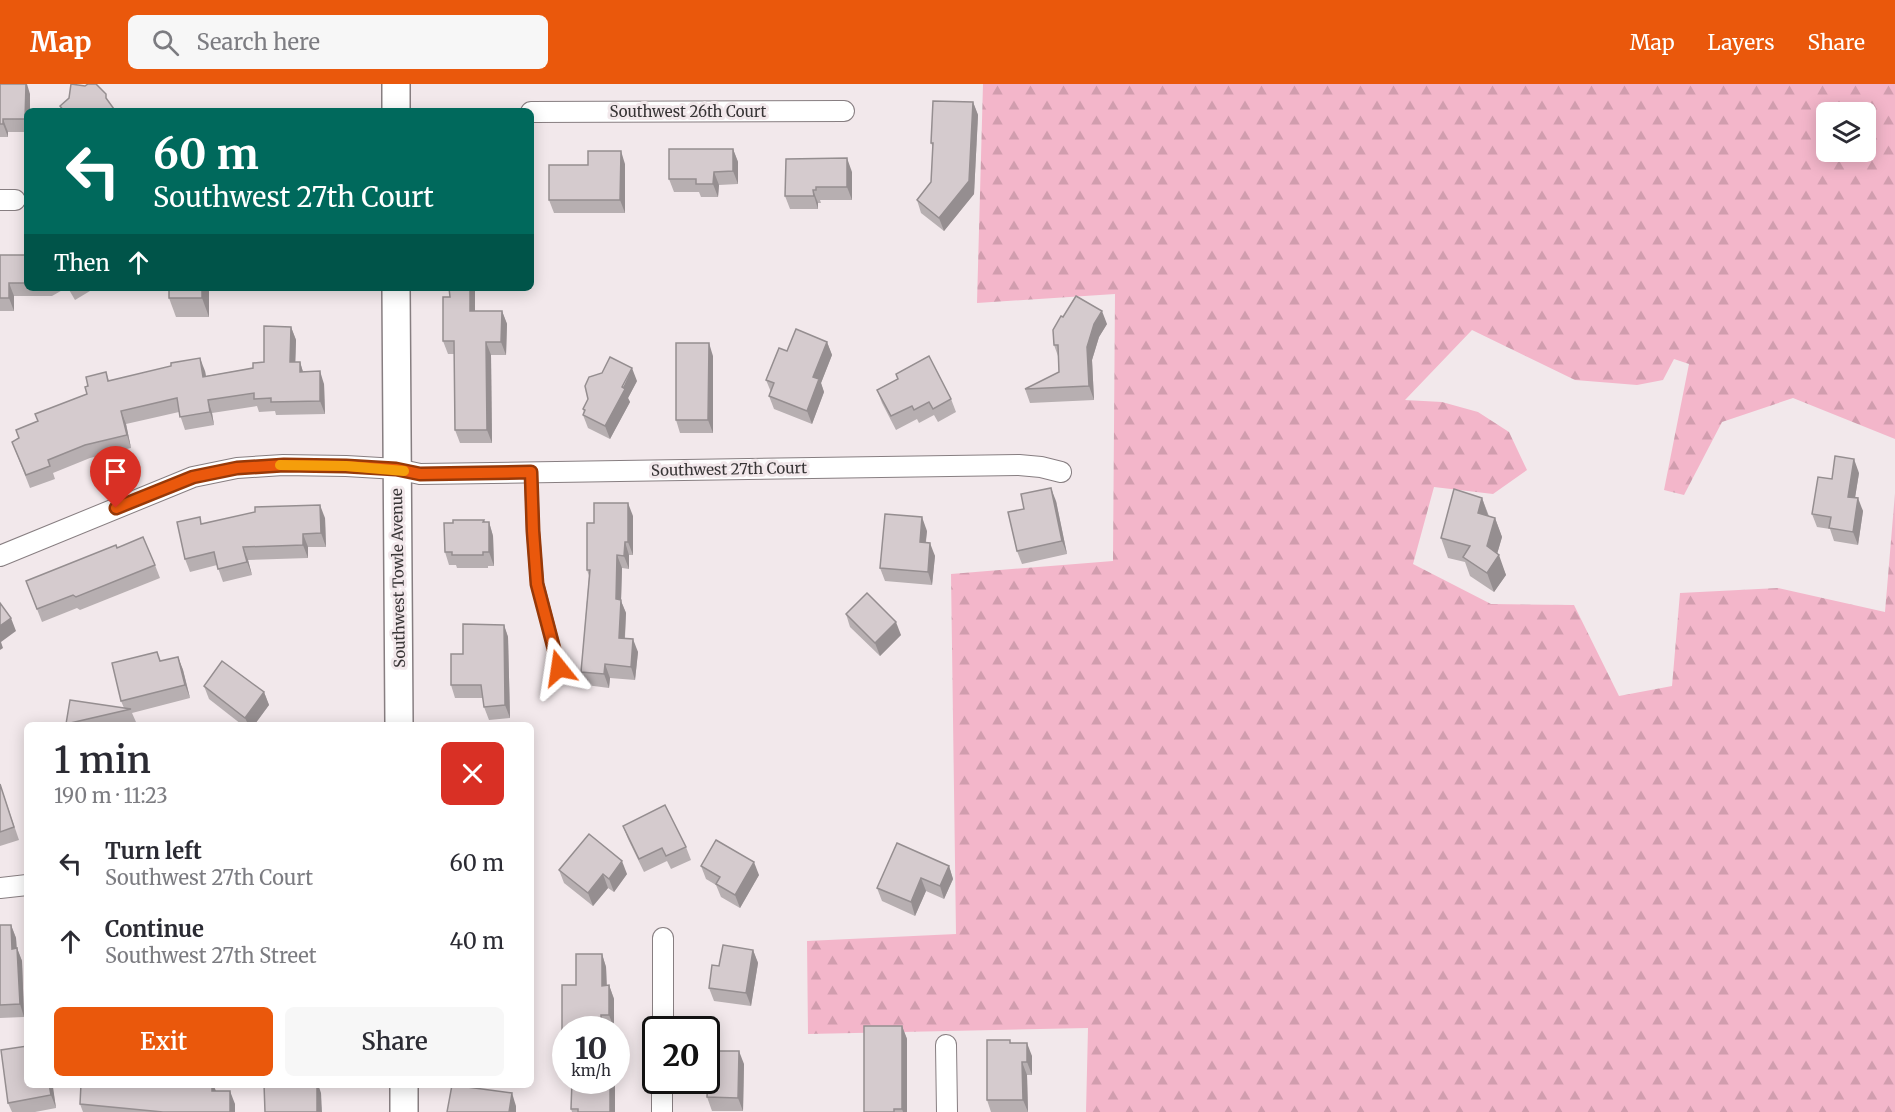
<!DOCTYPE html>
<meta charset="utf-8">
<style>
:root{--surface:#fff;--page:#f7f7f7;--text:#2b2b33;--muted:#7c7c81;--accent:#ea580c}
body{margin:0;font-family:Merriweather,serif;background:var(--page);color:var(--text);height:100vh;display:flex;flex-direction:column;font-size:22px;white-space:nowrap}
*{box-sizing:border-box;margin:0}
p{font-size:20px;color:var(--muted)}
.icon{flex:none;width:33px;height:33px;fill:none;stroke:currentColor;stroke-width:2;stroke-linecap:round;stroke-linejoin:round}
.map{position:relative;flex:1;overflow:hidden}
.panel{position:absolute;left:24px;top:638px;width:510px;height:366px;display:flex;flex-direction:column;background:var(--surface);border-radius:9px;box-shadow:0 3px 15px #0003}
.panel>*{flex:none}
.top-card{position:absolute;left:24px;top:24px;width:510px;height:183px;border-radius:9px;box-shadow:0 3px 15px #0003;background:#00695c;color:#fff;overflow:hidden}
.tools{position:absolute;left:1816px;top:18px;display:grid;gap:12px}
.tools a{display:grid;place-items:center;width:60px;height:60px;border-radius:9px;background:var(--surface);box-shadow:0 3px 15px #0003;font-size:30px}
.speed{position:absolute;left:552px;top:932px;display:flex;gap:12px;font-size:30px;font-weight:700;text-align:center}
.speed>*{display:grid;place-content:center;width:78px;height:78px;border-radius:50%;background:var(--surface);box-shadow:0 3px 15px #0003;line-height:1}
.speed small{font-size:15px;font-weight:400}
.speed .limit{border:3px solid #111;border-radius:9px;background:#fff;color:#111}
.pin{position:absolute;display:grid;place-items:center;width:51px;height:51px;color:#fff;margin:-62px -26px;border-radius:50% 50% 50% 0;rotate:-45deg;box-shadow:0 0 6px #0007}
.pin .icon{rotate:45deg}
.me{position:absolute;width:66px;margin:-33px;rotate:345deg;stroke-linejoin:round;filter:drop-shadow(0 0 4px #0008)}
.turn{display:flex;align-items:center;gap:21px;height:126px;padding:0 30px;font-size:27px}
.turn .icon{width:78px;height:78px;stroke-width:2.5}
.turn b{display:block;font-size:42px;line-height:51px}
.then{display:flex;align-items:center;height:57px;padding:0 30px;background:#0003;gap:12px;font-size:22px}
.round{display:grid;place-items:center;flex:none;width:63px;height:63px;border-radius:9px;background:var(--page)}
.head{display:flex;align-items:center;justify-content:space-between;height:102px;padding:0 30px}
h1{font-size:36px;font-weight:600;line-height:45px}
.primary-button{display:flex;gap:12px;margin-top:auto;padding:12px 30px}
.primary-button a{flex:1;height:69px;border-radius:9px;background:var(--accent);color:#fff;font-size:24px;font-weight:600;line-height:69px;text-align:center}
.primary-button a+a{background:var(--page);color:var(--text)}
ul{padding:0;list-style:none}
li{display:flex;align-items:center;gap:18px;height:78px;padding:0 30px}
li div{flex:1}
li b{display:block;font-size:22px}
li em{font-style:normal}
header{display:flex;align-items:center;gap:36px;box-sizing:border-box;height:84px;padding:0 30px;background:var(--accent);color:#fff}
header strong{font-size:28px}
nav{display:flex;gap:33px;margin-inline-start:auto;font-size:21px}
.search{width:420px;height:54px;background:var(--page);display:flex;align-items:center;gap:15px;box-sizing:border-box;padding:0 21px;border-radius:9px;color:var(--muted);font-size:22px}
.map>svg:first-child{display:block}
</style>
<header>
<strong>Map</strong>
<div class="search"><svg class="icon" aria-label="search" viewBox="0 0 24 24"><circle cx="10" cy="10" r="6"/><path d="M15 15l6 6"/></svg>Search here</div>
<nav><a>Map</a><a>Layers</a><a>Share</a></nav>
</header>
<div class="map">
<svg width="1895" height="1028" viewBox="0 0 1895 1028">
<defs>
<pattern id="forest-firs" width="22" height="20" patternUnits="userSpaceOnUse" patternTransform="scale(1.5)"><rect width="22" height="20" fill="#f3b6ca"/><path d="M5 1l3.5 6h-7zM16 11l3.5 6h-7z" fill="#d19dae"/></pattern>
</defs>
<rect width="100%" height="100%" fill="#f2e8eb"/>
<path fill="url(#forest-firs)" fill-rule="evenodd" d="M983,0H1895V355L1793,314L1722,338L1684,411L1664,406L1689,280L1674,275L1663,296L1637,301L1575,296L1472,246L1405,316L1442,318L1478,328L1509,348L1527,386L1493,410L1434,403L1413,480L1491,520L1574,521L1619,612L1672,602L1680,509L1778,504L1885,528L1895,409V1028H1086L1088,944L808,950L807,857L956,850L951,490L1113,477L1115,210L977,219ZM1827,28H1866V68H1827Z"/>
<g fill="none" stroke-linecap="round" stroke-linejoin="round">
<g stroke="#877e81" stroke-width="14">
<polyline id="service" points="531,388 533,447 537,499 559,584"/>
</g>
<g stroke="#877e81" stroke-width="22">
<g id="minor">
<polyline points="531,28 844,27"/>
<polyline points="0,116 15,116"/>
<polyline points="0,472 193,393 237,384 283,381 346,382 397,385 420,390 1019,381 1041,383 1061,388"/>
<polyline points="0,804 27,801"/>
<polyline points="663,945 663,854"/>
<polyline points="946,961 947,1028"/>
<polyline points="662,1028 662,996"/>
</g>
</g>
<g stroke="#877e81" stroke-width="30">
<g id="secondary">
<polyline points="396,27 396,0"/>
<polyline points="396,204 399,640"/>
<polyline points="404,1000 404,1028"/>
</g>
</g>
<use href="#service" stroke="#fff" stroke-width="10"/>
<use href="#minor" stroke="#fff" stroke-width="20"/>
<use href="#secondary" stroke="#fff" stroke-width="27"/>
</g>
<g fill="#b7afb1">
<polygon points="0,0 30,10 27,27 27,48 8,48 8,53 0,53"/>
<polygon points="973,18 978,31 974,110 944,147 921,129 917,116 931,98 933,63 931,59"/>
<polygon points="733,65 738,78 738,100 719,101 718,113 701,113 699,108 674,108 669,95"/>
<polygon points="625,80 625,129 554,129 549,116 588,81"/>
<polygon points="852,88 852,116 820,116 821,119 818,119 818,125 790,125 785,112"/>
<polygon points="0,171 27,171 27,204 66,204 52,212 14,212 14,227 0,227"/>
<polygon points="68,204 95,204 75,216"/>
<polygon points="209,204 209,233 176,233 169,214"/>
<polygon points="450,213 475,227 502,227 507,240 506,271 491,271 492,359 460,359 455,346 454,270 448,270 443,257"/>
<polygon points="1063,233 1107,240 1099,253 1092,276 1094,316 1030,319 1025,305 1059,288 1058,272 1054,261"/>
<polygon points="291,243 296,256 295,278 300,278 303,288 324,300 325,330 276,331 275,327 259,328 257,322 212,329 214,341 185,346 179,328 126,340 131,364 90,374 53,389 55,395 30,404 12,358 19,355 38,337 87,310 88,302 106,288 109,297 205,287 206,292 253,284 264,278"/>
<polygon points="827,258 832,271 821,299 824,308 812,340 774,325 769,312 771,308 766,296 787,267"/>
<polygon points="713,272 713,349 680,349 676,336"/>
<polygon points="896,290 951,315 956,328 938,338 934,331 919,339 917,335 896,346 882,319 877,306 898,295"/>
<polygon points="637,297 628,314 630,318 610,355 588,344 583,331 584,328 583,325 588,315"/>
<polygon points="1859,389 1855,414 1863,427 1858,461 1834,457 1830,445 1817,443 1812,430 1832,395"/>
<polygon points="1482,414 1489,432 1495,434 1502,453 1497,470 1506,491 1494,508 1470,492 1465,478 1448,474 1441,454"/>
<polygon points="1056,417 1067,470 1022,480 1017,467"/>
<polygon points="633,432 633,471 629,471 629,485 622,484 621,517 626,529 625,554 638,568 635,596 610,594 609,604 586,601 581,588 589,492 587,486 594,439"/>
<polygon points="325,434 326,463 308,463 308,474 248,476 252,491 223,498 217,481 190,488 185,475 202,440"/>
<polygon points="484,436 485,438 489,438 493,452 494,482 488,482 488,484 457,484 456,481 449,481 445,468 453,439"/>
<polygon points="927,447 926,458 935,472 932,501 885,497 880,484"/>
<polygon points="117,464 155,481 160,494 80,526 77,524 42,538 26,497"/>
<polygon points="846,530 901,551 880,572 850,543"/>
<polygon points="504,541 508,553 510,634 489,636 484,623 483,614 455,614 451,601 463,570"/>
<polygon points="178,573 183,586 190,614 132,629 136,638 127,640 66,640 124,624 121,617 160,577"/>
<polygon points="204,602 264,608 269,621 255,640 241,640 209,615"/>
<polygon points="0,700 19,756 0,762"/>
<polygon points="623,742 686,763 691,776 671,785 667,777 644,788 628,755"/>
<polygon points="701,782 759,791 740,824 721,813 716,801 706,795"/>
<polygon points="949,782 953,795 944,815 926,807 915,832 882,817 877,804"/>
<polygon points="559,786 627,790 614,808 608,804 593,822 564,799"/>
<polygon points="0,841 11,841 16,854 17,864 22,877 24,933 0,934"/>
<polygon points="753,866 758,879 751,922 714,917 709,904 719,882"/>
<polygon points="576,870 602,870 606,883 607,902 609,901 614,915 614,944 606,944 606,945 566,945 566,984 562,976 562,901 576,901"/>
<polygon points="902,942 907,955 907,1028 864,1028"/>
<polygon points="1011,959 1032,972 1032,991 1027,991 1028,1028 991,1028 987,1016"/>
<polygon points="706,967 744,980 743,1027 712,1027 707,1013 707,1004 704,996 706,996"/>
<polygon points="27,1000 52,1000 56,1024 35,1028 12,1028 8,1019"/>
<polygon points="81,1000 213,1000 216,1007 235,1020 235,1028 83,1028 80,1020"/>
<polygon points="571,1025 615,1028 572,1028"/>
</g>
<g fill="#958e90">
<polygon points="26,0 27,0 30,10 30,27 27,27 27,39 25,35"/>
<polygon points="973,18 978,31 974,110 944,147 939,134"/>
<polygon points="3,35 8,48 8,53 3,40"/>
<polygon points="733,65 738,78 738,100 733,87"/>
<polygon points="621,67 625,80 625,129 620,116"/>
<polygon points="847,74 852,88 852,116 847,103"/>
<polygon points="714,88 719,101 718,113 713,100"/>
<polygon points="813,106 818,119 818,125 814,112"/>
<polygon points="9,199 14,212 14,227 9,214"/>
<polygon points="202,204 209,204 209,233 202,214"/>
<polygon points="470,204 475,204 475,240 470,227"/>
<polygon points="502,227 507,240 506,271 501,258"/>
<polygon points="1102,227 1107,240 1099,253 1092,276 1094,316 1089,302 1087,263 1094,240"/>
<polygon points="291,243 296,256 295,291 290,278"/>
<polygon points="486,258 491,271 492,359 487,346"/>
<polygon points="827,258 832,271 821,299 824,308 812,340 807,327 813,293"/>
<polygon points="709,259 713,272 713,349 708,336"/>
<polygon points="200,274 205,287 208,306 203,293"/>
<polygon points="300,278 304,291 300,288"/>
<polygon points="632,284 637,297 628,314 630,318 610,355 605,342"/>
<polygon points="320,287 324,300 325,330 320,317"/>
<polygon points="208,316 212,329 214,341 210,328"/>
<polygon points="121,327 126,340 131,364 127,351"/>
<polygon points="1854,375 1859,389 1853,426 1848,413"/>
<polygon points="1051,404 1056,417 1067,470 1062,457"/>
<polygon points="1482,414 1489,434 1478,429"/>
<polygon points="1858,414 1863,427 1858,461 1853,448"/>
<polygon points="628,419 633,432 633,471 628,458"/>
<polygon points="320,421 325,434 326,463 321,449"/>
<polygon points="922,433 927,447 924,471 920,458"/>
<polygon points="1495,434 1502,453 1495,477 1499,471 1506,491 1494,508 1487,489 1487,462"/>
<polygon points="489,438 493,452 494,482 489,468"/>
<polygon points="303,450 308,463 308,474 303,461"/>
<polygon points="625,458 629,471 629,485 624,472"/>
<polygon points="930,459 935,472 932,501 928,488"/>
<polygon points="243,463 248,476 252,491 247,478"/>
<polygon points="617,471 622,484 621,517 626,529 624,567 619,554 616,515"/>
<polygon points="11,534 16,547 1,558 3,564 0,566 0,542"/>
<polygon points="896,538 901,551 880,572 875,559"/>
<polygon points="504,541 508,553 510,634 505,621"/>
<polygon points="633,555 638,568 635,596 631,583"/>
<polygon points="178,573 183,586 190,614 185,601"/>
<polygon points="605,580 610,594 609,604 604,590"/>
<polygon points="264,608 269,621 255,640 248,640 245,634"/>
<polygon points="622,777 627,790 614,808 609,795"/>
<polygon points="754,778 759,791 740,824 735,811"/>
<polygon points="949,782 953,795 944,815 940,802"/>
<polygon points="603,790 608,804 593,822 588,809"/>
<polygon points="921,794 926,807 915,832 911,818"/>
<polygon points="11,841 16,854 17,878 12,865"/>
<polygon points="17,864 22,877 24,933 20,920"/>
<polygon points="753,866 758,879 751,922 746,909"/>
<polygon points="602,870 606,883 607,915 602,902"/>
<polygon points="609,901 614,915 614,944 609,931"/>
<polygon points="601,931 606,944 606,945 601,945"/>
<polygon points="902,942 907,955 907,1028 903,1028 902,1025"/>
<polygon points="1027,959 1032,972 1032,991 1027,978"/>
<polygon points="739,967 744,980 743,1027 738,1014"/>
<polygon points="1022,978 1027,991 1028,1028 1023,1016"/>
<rect x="610" y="996" width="5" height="32"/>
<polygon points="49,1000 52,1000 53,1003 56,1024 51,1011"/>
<polygon points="212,1000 213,1000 217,1010 212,1007"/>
<polygon points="317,1000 318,1000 321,1009 322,1028 317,1028"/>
<polygon points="230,1007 235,1020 235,1028 230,1028"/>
<polygon points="512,1009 516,1022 516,1028 509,1028"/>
</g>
<g fill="#d5cbce" stroke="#958e90" stroke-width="1.5">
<polygon points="0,0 26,0 25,35 3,35 3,40 0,40"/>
<polygon points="71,0 85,2 88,0 96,0 106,10 106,14 114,25 111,27 64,27 60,22 69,14"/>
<polygon points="933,17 973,18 969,97 939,134 917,116 931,98 933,59 931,59"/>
<polygon points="669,65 733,65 733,87 714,88 713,100 696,100 696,95 669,95"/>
<polygon points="588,67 621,67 620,116 549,116 549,81 588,81"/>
<polygon points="847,74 847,103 816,103 816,106 813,106 814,112 785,112 786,75"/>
<polygon points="0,171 27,171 27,199 9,199 9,214 0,214"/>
<rect x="169" y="204" width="33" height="10"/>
<polygon points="449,204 470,204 470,227 502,227 501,258 486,258 487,346 455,346 454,257 443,257 443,213 450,213"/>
<polygon points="1076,212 1102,227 1094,240 1087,263 1089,302 1025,305 1059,288 1058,261 1054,261 1053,246 1061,232 1063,233"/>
<polygon points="264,242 291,243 290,278 300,278 300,288 320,287 320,317 271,318 271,314 254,315 254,309 208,316 210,328 180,333 177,314 121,327 127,351 85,361 48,376 50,382 26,391 12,358 19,354 16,346 38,337 35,330 87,310 85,303 88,302 86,293 106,288 108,297 171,282 171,279 200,274 203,293 253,284 253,279 264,278"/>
<polygon points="796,245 827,258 813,293 819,295 807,327 769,312 774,299 766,296 779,264 787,267"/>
<polygon points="676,259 709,259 708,336 676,336"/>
<polygon points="929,272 951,315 933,325 929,318 914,326 912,322 891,332 877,306 898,295 896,290"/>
<polygon points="610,273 632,284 622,303 625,305 605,342 583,331 585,326 583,325 588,315 585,302 589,293 602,289"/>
<polygon points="1835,372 1854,375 1848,413 1858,414 1853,448 1829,444 1831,433 1812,430 1818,393 1832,395"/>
<polygon points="1051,404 1062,457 1017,467 1008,428 1024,425 1021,410"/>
<polygon points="1454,405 1482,414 1478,429 1495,434 1487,462 1499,471 1487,489 1463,473 1470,462 1441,454"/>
<polygon points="594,419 628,419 628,458 625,458 624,472 617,471 616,515 621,516 619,554 633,555 631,583 605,580 604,590 581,588 590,486 587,486 587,439 594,439"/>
<polygon points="320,421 321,449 303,450 303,461 243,463 247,478 218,485 214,468 185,475 177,438 200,433 201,440 255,428 255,423"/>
<polygon points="885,430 922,433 920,458 930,459 928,488 880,484"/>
<polygon points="453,436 484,436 483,438 489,438 489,468 483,468 483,471 452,471 452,468 445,468 444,439 453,439"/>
<polygon points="143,453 155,481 76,513 73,511 37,525 26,497 116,461 117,464"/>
<polygon points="867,509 896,538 875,559 846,530"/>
<polygon points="0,519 11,534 0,542"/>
<polygon points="463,540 504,541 505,621 484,623 481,601 451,601 451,570 463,570"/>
<polygon points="157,568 160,577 178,573 185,601 121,617 112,579"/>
<polygon points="222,577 264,608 245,634 204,602"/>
<polygon points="70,616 131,625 66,640"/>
<polygon points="0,700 14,743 0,748"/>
<polygon points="665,721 686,763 666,772 662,764 639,775 623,742"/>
<polygon points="589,750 622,777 609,795 603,790 588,809 559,786"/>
<polygon points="716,756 754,778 735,811 716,800 720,793 701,782"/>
<polygon points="897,759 949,782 940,802 921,794 911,818 877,804"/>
<polygon points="0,841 11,841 12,865 17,864 20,920 0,921"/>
<polygon points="723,861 753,866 746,909 709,904 712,881 719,882"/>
<polygon points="576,870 602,870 602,902 609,901 609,931 601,931 601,945 566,945 566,976 562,976 562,901 576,901"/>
<polygon points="864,942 902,942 902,1025 894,1025 894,1028 864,1028"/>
<polygon points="987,956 1010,956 1010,959 1027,959 1027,978 1022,978 1023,1016 987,1016"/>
<polygon points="27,962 27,1000 49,1000 51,1011 8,1019 1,966"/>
<polygon points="706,967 739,967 738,1014 707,1013 708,991 706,991"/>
<polygon points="572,996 610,996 610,1028 578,1028 578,1025 571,1025"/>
<polygon points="81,1000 212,1000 212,1007 230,1007 230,1028 163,1028 80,1020"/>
<polygon points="264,1000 317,1000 317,1028 265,1028"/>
<polygon points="452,1001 512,1009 509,1028 447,1028"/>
</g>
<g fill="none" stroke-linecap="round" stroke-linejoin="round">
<g stroke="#983908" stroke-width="15">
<polyline id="route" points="116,424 193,393 237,384 284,381 346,382 396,385 420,390 531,388 533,447 537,500 559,584"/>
</g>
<use href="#route" stroke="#ea580c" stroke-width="10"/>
<polyline stroke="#f59e0b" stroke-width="10" points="280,381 346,382 404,387"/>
</g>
<g text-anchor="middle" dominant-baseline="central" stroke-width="6" stroke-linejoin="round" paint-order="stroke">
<g font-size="15" fill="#383536" stroke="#f2e8eb">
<text x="688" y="27">Southwest 26th Court</text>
<text transform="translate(729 385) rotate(-1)">Southwest 27th Court</text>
<text transform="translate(398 494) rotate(-91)">Southwest Towle Avenue</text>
</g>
</g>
</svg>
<div class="tools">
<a><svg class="icon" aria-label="layers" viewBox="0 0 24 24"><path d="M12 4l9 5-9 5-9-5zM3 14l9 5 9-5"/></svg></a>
</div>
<div class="speed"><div>10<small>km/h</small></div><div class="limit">20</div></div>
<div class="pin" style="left:116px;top:424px;background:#d93025"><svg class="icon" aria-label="arrive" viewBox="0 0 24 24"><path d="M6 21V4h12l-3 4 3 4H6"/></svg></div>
<svg class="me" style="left:559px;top:584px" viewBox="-20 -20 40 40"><path d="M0-17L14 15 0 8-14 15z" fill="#ea580c" stroke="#fff" stroke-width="4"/></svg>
<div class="top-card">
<div class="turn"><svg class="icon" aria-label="left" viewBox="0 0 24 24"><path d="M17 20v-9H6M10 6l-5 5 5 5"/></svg><div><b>60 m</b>Southwest 27th Court</div></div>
<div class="then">Then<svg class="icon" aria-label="ahead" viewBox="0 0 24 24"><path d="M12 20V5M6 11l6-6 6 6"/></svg></div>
</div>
<section class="panel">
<div class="head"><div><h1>1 min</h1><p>190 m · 11:23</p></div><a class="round" style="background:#d93025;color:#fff"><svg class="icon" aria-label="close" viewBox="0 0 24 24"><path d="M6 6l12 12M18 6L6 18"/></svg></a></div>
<ul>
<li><svg class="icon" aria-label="left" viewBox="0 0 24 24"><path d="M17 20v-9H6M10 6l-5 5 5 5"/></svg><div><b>Turn left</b><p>Southwest 27th Court</p></div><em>60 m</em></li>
<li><svg class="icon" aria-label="ahead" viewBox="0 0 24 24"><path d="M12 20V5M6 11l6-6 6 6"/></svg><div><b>Continue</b><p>Southwest 27th Street</p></div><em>40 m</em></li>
</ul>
<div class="primary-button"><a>Exit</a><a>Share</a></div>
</section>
</div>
